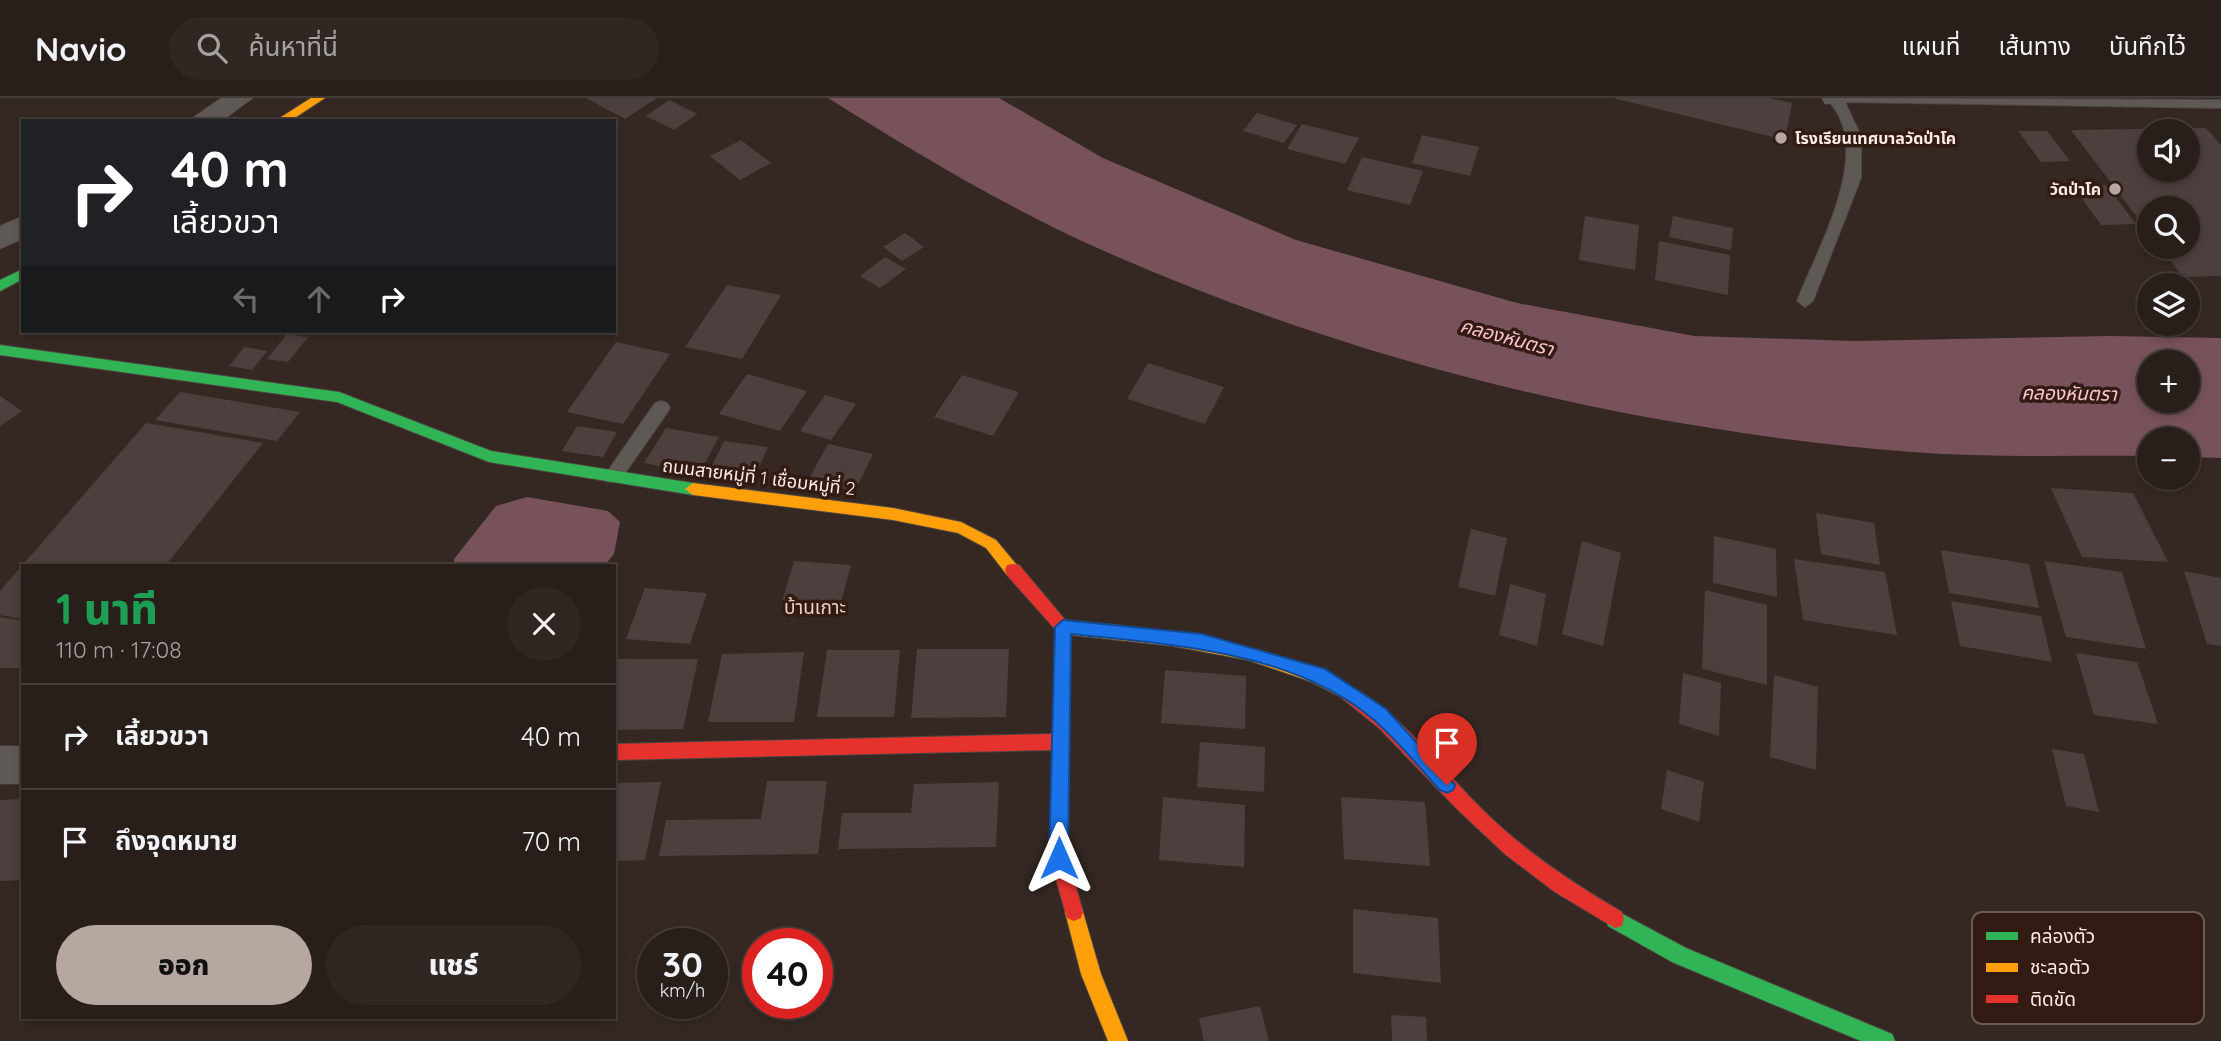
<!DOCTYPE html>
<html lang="th">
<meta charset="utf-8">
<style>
:root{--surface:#281e1a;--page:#302723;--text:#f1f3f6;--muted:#a5a2a2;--line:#443c39;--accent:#b7a7a1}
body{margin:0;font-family:Quicksand,"Noto Sans Thai",sans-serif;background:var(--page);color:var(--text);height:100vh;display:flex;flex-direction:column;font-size:26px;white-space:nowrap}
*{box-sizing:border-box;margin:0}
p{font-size:23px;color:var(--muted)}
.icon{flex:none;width:38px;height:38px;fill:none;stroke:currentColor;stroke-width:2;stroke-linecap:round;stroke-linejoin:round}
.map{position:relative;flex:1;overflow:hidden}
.side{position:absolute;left:21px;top:466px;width:595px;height:455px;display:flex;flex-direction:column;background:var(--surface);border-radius:0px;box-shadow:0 4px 10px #0003,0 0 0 2px var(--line)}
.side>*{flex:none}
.top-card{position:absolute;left:21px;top:21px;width:595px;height:214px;border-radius:0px;box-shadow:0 4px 10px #0003,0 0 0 2px var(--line);background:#202124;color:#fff;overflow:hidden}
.fabs{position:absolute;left:2137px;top:21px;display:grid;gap:14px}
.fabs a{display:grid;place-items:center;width:63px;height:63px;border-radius:50%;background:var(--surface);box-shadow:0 4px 10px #0003,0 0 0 2px var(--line);font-size:35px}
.speed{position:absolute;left:637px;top:830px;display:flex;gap:14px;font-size:35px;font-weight:700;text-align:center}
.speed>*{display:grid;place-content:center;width:91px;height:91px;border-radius:50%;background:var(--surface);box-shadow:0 4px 10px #0003,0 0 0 2px var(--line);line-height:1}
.speed small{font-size:18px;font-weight:400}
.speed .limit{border:10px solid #d22;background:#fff;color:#111}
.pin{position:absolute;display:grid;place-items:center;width:60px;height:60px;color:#fff;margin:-72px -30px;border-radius:50% 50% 50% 0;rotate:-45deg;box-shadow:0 0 7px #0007}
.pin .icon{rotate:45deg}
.me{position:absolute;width:77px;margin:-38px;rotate:0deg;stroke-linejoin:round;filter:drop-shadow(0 0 5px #0008)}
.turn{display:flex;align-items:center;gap:24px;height:147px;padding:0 35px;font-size:32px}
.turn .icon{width:91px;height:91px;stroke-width:2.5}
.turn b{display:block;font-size:49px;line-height:60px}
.lanes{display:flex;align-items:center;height:66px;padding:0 35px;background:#0003;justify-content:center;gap:35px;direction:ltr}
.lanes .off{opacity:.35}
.round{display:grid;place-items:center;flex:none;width:74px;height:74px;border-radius:37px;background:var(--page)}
.headline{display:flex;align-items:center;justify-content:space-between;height:119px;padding:0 35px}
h1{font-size:42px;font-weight:800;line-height:52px;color:#1e9e55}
.action{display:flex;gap:14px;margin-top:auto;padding:14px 35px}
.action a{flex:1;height:80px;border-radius:42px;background:var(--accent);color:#111;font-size:28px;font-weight:800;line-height:80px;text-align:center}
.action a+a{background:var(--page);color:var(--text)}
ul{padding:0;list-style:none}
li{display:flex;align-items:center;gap:21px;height:105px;padding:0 35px;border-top:2px solid var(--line)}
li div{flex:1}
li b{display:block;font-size:26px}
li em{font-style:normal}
header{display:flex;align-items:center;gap:42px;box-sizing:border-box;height:98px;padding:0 35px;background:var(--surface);border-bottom:2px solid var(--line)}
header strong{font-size:33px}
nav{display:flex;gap:38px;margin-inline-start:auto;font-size:24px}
.search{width:490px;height:63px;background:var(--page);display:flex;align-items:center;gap:18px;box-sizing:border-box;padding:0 24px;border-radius:38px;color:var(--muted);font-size:26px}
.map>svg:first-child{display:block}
</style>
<header>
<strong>Navio</strong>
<div class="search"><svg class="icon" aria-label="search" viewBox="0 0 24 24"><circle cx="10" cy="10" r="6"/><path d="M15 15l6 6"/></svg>ค้นหาที่นี่</div>
<nav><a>แผนที่</a><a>เส้นทาง</a><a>บันทึกไว้</a></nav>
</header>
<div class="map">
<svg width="2221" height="943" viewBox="0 0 2221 943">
<rect width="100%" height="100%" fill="#352823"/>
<g fill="#78525b" fill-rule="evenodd">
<path d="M828,0H999L1103,60L1296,142L1517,205L1694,238L1855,243L2110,238L2221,240V360L2188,359V341H2149V358C2070,357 1990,360 1912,354C1634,332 1357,265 1102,152C1007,110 916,55 828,0ZM2149,264H2188V303H2149Z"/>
<polygon points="527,399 608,413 620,424 614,456 605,467 454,467 454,461 496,408"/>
</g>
<g fill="#4d3f3d" fill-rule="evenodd">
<polygon points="586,0 657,0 625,21"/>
<polygon points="1613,0 1769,0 1792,5 1785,42"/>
<polygon points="669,2 697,16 674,32 646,18"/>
<polygon points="1257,15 1297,27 1284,45 1243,33"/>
<polygon points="1302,26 1359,40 1345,66 1287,51"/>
<path d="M2206,30L2221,47V178L2183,179L2160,149H2188V110H2149V135L2071,32ZM2149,33H2188V72H2149Z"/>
<polygon points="2018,33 2047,33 2070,63 2041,64"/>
<polygon points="1422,37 1479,49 1470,78 1412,65"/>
<polygon points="741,42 771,65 740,82 710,58"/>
<polygon points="1362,59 1423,73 1410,107 1347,92"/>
<polygon points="2072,87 2106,87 2136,126 2101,127"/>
<polygon points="1585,118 1639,127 1635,172 1579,162"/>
<polygon points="1673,118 1733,130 1731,152 1669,139"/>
<polygon points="905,135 924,149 902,163 883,149"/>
<polygon points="1659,143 1730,157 1728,197 1655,182"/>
<polygon points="885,159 906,171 880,190 860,178"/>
<polygon points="727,187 781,197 742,261 685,249"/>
<polygon points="287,236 308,239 288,264 267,261"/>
<polygon points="616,244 670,256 623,326 567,314"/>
<polygon points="244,249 267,253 252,272 229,268"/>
<polygon points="1148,265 1224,289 1205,326 1127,301"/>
<polygon points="747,276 807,293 780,333 719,316"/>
<polygon points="962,277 1019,294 993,338 934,319"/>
<polygon points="180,294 300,314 277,343 155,322"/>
<polygon points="825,297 856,306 831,342 800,333"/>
<polygon points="0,298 22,313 0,328"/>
<polygon points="146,325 263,345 166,467 23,467 23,521 0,517 0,493"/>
<polygon points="577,328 617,334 603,359 562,353"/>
<polygon points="666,330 719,339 699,376 644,365"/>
<polygon points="724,343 768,349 753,383 708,376"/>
<polygon points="828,346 873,356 855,393 808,382"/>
<polygon points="2051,390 2133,395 2168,464 2082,459"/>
<polygon points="1816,415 1874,425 1880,467 1821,456"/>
<polygon points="1471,431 1507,440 1495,498 1458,489"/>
<polygon points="1714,438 1776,451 1777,499 1713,485"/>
<polygon points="1582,443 1621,455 1603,548 1562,536"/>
<polygon points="1941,452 2029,466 2039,510 1949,495"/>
<polygon points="1794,461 1885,474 1897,537 1803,522"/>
<polygon points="794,463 851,467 840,508 782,504"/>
<polygon points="2044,463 2122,474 2146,551 2066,539"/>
<polygon points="2184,473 2221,480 2221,548 2207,546"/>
<polygon points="1510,486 1546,496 1537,548 1499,537"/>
<polygon points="645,490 707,495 690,546 626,541"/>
<polygon points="1705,492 1767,507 1767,587 1702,571"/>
<polygon points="1951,503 2041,518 2052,564 1960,548"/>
<polygon points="0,519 23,523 23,570 0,570"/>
<polygon points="917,551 1009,551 1006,619 911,620"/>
<polygon points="827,552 900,552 894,619 817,619"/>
<polygon points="804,554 794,624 708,624 722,556"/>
<polygon points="2076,555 2137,564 2158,626 2094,617"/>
<polygon points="614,561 698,561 683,631 614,632"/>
<polygon points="1165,572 1246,578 1245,631 1161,625"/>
<polygon points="1683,575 1721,585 1719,638 1679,626"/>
<polygon points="1774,577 1818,589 1816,672 1770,659"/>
<polygon points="1200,644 1265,649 1264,694 1197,689"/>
<polygon points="2052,651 2084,656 2099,714 2066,708"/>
<polygon points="1667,672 1704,684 1699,724 1661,711"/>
<polygon points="767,683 827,683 818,756 659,758 666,722 761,721"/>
<polygon points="661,684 645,762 614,763 614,685"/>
<polygon points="999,684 996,749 838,751 842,715 911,715 914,686"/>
<polygon points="1163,699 1245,707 1244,769 1159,762"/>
<polygon points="1341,699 1425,704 1430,768 1344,761"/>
<polygon points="23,701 23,782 0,783 0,702"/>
<polygon points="1353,811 1438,820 1441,885 1353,875"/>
<polygon points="1260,908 1269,943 1204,943 1199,920"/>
<polygon points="1391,917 1426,919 1427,943 1392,943"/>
</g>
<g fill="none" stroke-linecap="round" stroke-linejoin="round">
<g stroke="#4f4440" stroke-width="2">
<g id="lane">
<path d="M1825,0L2221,2V10L1845,4L1861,38V80L1813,203L1805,209L1797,203C1818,149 1878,47 1825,0Z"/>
<polygon points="661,303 667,305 670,310 667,315 619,384 607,384 604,379 607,374 655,305"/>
</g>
</g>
<g stroke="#4f4440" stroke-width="1">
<g id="street">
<polygon points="221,0 253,0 222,23 188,23"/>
<polygon points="1822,0 1849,0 1846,6 1825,6"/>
<polygon points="23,118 23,141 0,151 0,128"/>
<rect x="0" y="648" width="23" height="38"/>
</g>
</g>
<g stroke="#4f4440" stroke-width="2">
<g id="fast">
<polygon points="23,171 23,181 0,193 0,182"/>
<polygon points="0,247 339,294 491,353 693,385 701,391 693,397 489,364 337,304 0,257"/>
<polygon points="1615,812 1686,850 1892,936 1895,943 1861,943 1672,864 1608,828 1606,821 1608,814"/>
</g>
</g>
<g stroke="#4f4440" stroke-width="2">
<g id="slow">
<polygon points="311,0 325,0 290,23 275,23"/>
<polygon points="693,385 893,410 961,424 996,442 1021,472 1019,477 1007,477 986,450 958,435 893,422 693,397 685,391"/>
<path d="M1063,522C1165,532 1264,540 1355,591L1357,596L1355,601L1349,603L1312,584L1248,562L1173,548L1063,536L1057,534L1055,529L1057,524Z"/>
<polygon points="1074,805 1081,808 1083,814 1101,876 1128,943 1108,943 1081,876 1065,814 1067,808"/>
</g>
</g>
<g stroke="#4f4440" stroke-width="2">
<g id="jam">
<polygon points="1013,466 1019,467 1071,529 1068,760 1083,814 1081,820 1074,823 1067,820 1050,760 1052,652 614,662 614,646 1053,636 1055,531 1007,477 1005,472 1007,467"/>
<path d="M1349,589C1392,604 1451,683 1487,716C1527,755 1574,786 1622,814L1624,821L1622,828L1615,830L1555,794L1506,757L1458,712L1379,630L1343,601L1341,596L1343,591Z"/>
</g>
</g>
<use href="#lane" fill="#5f5956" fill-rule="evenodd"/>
<use href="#street" fill="#5f5956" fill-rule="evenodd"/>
<use href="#fast" fill="#30b455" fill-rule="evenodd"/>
<use href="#slow" fill="#ff9f0a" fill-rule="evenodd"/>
<use href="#jam" fill="#e5322d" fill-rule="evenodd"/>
</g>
<path fill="#1a73e8" stroke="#114b97" stroke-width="2" d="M1063,522L1202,536L1325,571L1386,611L1455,687L1453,692L1447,695L1440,692C1419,669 1398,643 1374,622C1294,553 1172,547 1071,536L1068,760L1065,767L1059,769L1052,767L1049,760L1055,529Z"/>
<g fill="#b7a7a1" stroke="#321b12" stroke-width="2.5">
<circle cx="1781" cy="40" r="7"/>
<circle cx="2115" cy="91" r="7"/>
</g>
<g text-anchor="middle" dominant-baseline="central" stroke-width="7" stroke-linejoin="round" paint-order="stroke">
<g font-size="16" font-weight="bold" fill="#fdece5" stroke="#321b12" text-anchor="start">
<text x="1795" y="40">โรงเรียนเทศบาลวัดป่าโค</text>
<text x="2101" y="91" text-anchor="end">วัดป่าโค</text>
</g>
<g font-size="18" fill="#fdece5" stroke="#321b12">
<text transform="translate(759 379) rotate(7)">ถนนสายหมู่ที่ 1 เชื่อมหมู่ที่ 2</text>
</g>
<g font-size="19" font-style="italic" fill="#fdc3d2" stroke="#321b12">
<text transform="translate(1507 239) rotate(15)">คลองหันตรา</text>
<text transform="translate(2069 295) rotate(1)">คลองหันตรา</text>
</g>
<g font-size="19" fill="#eecec1" stroke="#321b12">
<text x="815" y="509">บ้านเกาะ</text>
</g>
</g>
<rect x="1972" y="814" width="232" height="112" rx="10" fill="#321b12" stroke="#6f5a51" stroke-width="2"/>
<rect x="1986" y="834" width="32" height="8" fill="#30b455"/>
<rect x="1986" y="865" width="32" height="9" fill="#ff9f0a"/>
<rect x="1986" y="897" width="32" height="8" fill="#e5322d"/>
<g font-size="19" fill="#fdece5">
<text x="2030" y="845">คล่องตัว</text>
<text x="2030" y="876">ชะลอตัว</text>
<text x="2030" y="908">ติดขัด</text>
</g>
</svg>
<div class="fabs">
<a><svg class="icon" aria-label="sound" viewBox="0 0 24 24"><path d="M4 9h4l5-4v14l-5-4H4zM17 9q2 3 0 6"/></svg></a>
<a><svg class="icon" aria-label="search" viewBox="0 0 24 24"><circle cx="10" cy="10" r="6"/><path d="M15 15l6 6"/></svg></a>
<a><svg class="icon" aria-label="layers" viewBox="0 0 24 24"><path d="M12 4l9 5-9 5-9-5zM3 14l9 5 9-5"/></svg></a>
<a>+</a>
<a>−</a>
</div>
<div class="speed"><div>30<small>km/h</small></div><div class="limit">40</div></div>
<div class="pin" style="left:1447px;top:687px;background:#d93025"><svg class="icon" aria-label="arrive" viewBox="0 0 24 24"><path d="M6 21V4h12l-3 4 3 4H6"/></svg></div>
<svg class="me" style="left:1059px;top:760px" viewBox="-20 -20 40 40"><path d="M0-17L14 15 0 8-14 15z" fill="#1a73e8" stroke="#fff" stroke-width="4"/></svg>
<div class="top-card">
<div class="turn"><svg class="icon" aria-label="right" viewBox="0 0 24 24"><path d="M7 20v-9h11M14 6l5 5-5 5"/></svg><div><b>40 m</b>เลี้ยวขวา</div></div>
<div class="lanes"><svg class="icon off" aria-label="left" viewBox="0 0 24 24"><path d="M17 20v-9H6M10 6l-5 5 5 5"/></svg><svg class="icon off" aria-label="ahead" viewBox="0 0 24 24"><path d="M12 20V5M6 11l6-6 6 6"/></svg><svg class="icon" aria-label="right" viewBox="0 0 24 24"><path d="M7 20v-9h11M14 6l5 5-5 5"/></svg></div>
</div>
<section class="side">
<div class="headline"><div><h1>1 นาที</h1><p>110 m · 17:08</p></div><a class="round"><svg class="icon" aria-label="close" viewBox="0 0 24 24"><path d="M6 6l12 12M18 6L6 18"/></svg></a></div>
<ul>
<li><svg class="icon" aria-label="right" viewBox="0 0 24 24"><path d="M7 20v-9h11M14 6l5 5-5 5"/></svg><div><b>เลี้ยวขวา</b></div><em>40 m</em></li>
<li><svg class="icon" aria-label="arrive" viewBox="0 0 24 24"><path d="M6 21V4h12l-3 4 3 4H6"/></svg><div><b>ถึงจุดหมาย</b></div><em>70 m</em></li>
</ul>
<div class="action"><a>ออก</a><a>แชร์</a></div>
</section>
</div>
